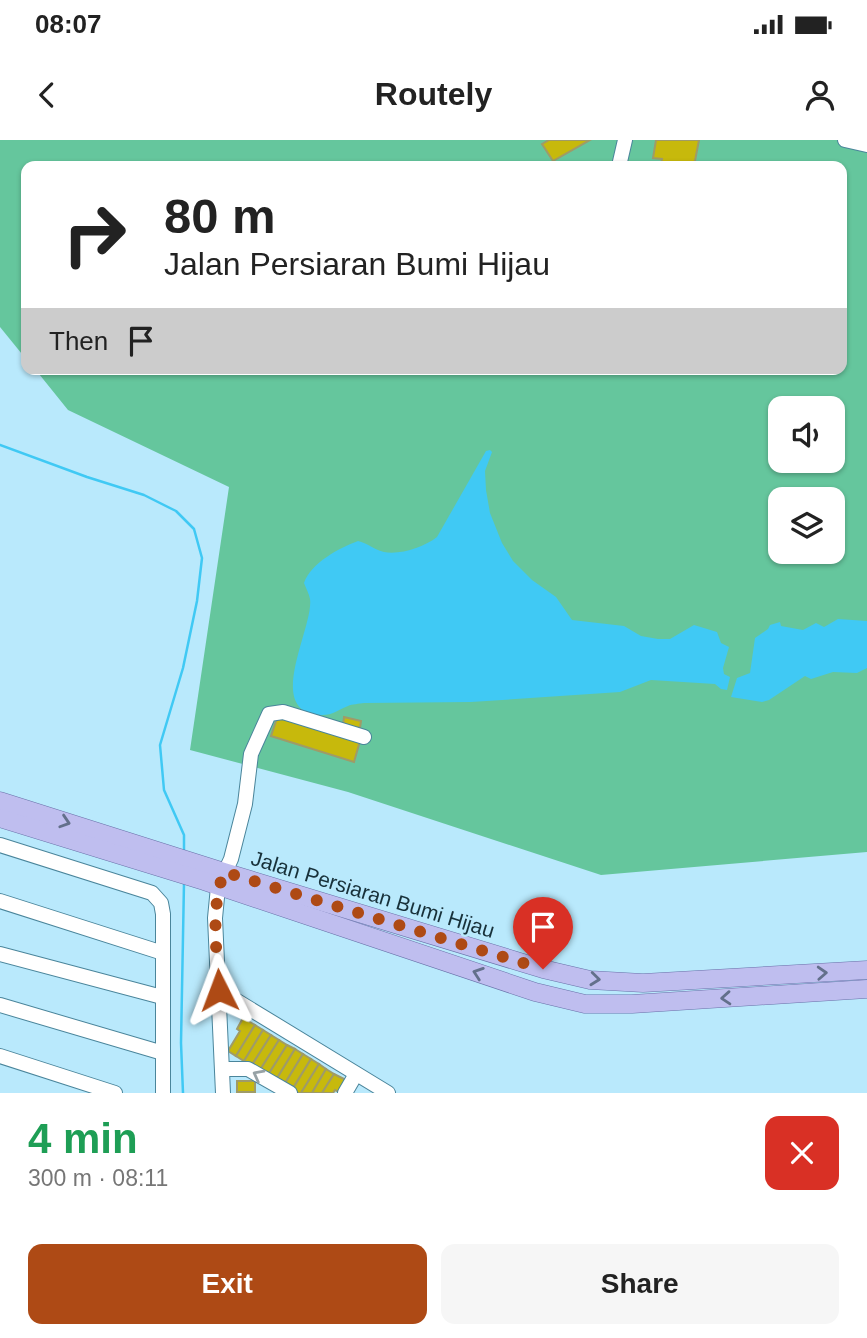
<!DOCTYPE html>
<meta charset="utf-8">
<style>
:root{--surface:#fff;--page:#f6f6f6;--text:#222;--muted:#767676;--accent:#ae4a15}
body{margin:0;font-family:Arial,sans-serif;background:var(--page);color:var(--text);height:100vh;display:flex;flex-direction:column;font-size:26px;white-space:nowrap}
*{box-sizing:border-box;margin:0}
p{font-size:23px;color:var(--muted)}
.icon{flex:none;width:38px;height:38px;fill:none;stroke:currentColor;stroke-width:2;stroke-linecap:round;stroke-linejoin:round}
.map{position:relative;height:953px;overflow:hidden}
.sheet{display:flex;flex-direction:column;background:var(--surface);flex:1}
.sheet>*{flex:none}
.guide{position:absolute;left:21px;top:21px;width:826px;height:214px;border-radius:14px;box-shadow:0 2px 5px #0004;background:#fff;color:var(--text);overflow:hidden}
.fabs{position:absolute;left:768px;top:256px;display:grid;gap:14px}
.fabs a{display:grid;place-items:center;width:77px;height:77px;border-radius:14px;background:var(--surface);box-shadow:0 2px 5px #0004;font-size:35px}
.pin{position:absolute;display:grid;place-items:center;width:60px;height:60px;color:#fff;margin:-72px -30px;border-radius:50% 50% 50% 0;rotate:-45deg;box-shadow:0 0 7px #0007}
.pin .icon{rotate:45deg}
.me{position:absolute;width:77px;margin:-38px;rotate:357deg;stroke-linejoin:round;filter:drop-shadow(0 0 5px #0008)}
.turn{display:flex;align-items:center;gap:24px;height:147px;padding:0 28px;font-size:32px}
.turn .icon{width:91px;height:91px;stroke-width:2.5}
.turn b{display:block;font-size:49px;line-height:60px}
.then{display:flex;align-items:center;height:66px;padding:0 28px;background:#0003;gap:14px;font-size:26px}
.round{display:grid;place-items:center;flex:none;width:74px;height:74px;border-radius:14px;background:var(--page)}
.headline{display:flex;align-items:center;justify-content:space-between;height:119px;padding:0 28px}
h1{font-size:42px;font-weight:600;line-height:52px;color:#1e9e55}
.primary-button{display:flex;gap:14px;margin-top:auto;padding:14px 28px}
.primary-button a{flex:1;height:80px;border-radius:14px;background:var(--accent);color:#fff;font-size:28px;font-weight:600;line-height:80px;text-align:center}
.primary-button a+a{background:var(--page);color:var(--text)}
.status{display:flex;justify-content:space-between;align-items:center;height:49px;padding:0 35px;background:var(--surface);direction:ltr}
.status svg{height:19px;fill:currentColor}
header{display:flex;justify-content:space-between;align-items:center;height:91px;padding:0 28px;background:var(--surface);font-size:32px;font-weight:600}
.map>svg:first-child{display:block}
</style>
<div class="status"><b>08:07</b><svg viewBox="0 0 49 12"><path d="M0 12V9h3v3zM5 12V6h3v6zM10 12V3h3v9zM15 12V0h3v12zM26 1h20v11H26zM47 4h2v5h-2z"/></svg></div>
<header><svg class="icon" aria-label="back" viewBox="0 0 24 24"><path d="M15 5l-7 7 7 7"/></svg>Routely<svg class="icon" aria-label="person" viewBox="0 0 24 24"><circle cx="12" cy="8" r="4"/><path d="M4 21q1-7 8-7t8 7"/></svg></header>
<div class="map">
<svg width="867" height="953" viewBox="0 0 867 953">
<rect width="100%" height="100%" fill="#b9e9fc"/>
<path fill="#65c69d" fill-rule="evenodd" d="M0,0H867V712L601,735L348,652L190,610L229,347L68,270L35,229H842V26H26V219L0,187ZM780,268H833V320H780ZM780,359H833V411H780Z"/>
<g fill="#40c9f4">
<path d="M490,310L492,312L485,331L486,350L490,373L502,403L513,421L532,440L556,457L572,480L624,486L641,496L658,499H670L694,485L717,492L721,503L729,507L723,528L724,534L730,537L727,550L721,549L715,544L651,540L620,552L471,562L364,563C359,564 352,564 348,566C338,570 333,575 322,575C262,574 314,488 310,459C309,454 306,448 304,443C311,423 339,408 358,401C367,403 375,410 384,412C401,415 424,407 437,397L486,311Z"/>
<polygon points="838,479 867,481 867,528 857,533 833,532 811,539 805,536 769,560 762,562 731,557 737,538 750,533 755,498 768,489 770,485 780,482 781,486 803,490 816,483 824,487"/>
</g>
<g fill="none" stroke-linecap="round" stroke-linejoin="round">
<g stroke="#40c9f4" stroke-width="2.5">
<polyline points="0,305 87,337 144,355 176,371 194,389 202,418 197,461 183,528 160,605 164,650 184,695 184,712"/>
<polyline points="183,953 181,903 184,743"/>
</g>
</g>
<g fill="#c7b90c" stroke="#9f9b68" stroke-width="2">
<polygon points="549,0 590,0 553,21 542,4"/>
<polygon points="656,0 699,0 694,26 661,26 662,19 653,18"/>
<polygon points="278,575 360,601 354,622 271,596"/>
<polygon points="344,577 361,581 360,588 343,585"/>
<polygon points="243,878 255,885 236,916 228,911 240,891 237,889"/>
<polygon points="255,885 263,890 244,921 236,916"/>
<polygon points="263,890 271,895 252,925 244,921"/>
<polygon points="271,895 279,900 260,930 252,925"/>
<polygon points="279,900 287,905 268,935 260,930"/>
<polygon points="287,905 295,909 276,940 268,935"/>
<polygon points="295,909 303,914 284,945 276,940"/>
<polygon points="303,914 311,919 292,950 284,945"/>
<polygon points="311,919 319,924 301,953 297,953 292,950"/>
<polygon points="319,924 326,929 312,953 301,953"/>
<polygon points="326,929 334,934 322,953 312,953"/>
<polygon points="334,934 346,940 339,952 335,950 333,953 322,953"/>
<rect x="237" y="941" width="18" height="11"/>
</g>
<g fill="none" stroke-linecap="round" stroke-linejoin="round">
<g stroke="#4a859b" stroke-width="16">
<g id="minor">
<polyline points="845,0 867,5"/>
<polyline points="619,26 625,0"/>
<polyline points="0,705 152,753 161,763 163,774 163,953"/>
<polyline points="0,761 163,813"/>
<polyline points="0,814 162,857"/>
<polyline points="219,850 388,953"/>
<polyline points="0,865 163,913"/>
<polyline points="0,916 115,953"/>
<polyline points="222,929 248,929 290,953"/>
<polyline points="223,953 215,778 218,747 231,719 245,664 251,614 269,574 283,572 364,597"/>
<polyline points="345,953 356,934"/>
</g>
</g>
<g stroke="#6971a9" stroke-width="19">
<g id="major">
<polyline points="0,661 224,732 543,829 590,840 643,843 867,830"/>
<polyline points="0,678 204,741 535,852 585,864 632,864 867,849"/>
</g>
</g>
<use href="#minor" stroke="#fff" stroke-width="14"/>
<use href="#major" stroke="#bfbeef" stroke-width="18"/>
</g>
<defs><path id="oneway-chevron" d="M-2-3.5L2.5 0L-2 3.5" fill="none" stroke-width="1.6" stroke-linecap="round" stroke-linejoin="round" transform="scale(1.75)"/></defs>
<g stroke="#63708b">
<use href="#oneway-chevron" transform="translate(65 682) rotate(18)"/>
<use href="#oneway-chevron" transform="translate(478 833) rotate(-161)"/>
<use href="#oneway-chevron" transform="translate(822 833) rotate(-3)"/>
<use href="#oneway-chevron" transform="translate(595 839) rotate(6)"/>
<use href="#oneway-chevron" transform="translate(726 858) rotate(176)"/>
</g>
<use stroke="#97a2a6" href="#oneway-chevron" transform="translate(258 935) rotate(-152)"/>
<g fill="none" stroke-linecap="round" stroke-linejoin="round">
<path stroke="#ae4a15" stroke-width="12" stroke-dasharray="0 21.6" d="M219,850C217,811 210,769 224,732L543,829"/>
</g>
<g text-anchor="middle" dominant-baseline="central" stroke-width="5" stroke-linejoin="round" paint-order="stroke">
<g font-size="21" fill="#18313a" stroke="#b9e9fc">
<text transform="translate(373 754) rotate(17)">Jalan Persiaran Bumi Hijau</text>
</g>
</g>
</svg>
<div class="fabs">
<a><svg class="icon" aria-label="sound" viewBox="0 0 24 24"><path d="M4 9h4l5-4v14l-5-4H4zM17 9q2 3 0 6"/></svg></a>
<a><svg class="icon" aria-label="layers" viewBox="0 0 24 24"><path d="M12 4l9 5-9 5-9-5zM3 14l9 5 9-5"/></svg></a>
</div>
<div class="pin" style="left:543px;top:829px;background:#d93025"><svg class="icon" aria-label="arrive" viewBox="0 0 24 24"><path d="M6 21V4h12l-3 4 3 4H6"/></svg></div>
<svg class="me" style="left:219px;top:850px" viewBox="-20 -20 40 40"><path d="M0-17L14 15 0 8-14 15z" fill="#ae4a15" stroke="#fff" stroke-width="4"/></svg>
<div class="guide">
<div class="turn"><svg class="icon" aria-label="right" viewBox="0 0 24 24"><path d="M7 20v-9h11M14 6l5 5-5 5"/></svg><div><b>80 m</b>Jalan Persiaran Bumi Hijau</div></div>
<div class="then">Then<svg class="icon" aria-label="arrive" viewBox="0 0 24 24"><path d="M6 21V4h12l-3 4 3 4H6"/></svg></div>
</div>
</div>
<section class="sheet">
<div class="headline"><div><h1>4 min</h1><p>300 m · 08:11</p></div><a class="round" style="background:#d93025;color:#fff"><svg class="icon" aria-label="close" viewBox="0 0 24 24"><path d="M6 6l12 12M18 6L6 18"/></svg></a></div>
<div class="primary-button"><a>Exit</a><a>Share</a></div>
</section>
